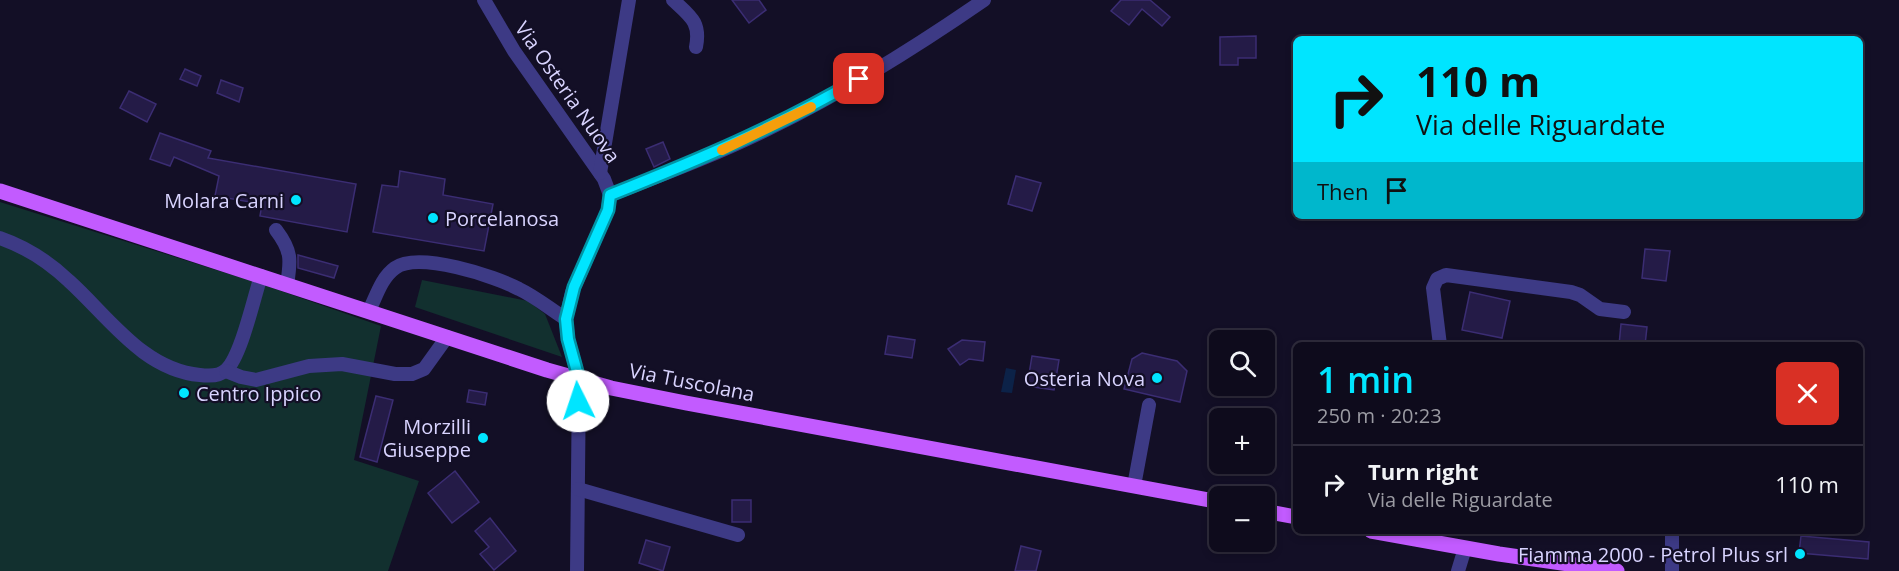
<!DOCTYPE html>
<meta charset="utf-8">
<style>
:root{--surface:#0e0b1c;--page:#1c1929;--text:#f1f3f6;--muted:#9b9ba3;--line:#2e2b3b;--accent:#00e5ff}
body{margin:0;font-family:"Open Sans",sans-serif;background:var(--page);color:var(--text);height:100vh;display:flex;flex-direction:column;font-size:22px;white-space:nowrap}
*{box-sizing:border-box;margin:0}
p{font-size:20px;color:var(--muted)}
.icon{flex:none;width:33px;height:33px;fill:none;stroke:currentColor;stroke-width:2;stroke-linecap:round;stroke-linejoin:round}
.map{position:relative;flex:1;overflow:hidden}
.details{position:absolute;left:1293px;top:342px;width:570px;height:192px;display:flex;flex-direction:column;background:var(--surface);border-radius:9px;box-shadow:0 3px 9px #0003,0 0 0 2px var(--line)}
.details>*{flex:none}
.banner{position:absolute;left:1293px;top:36px;width:570px;height:183px;border-radius:9px;box-shadow:0 3px 9px #0003,0 0 0 2px var(--line);background:#00e5ff;color:#111;overflow:hidden}
.tools{position:absolute;left:1209px;top:330px;display:grid;gap:12px}
.tools a{display:grid;place-items:center;width:66px;height:66px;border-radius:9px;background:var(--surface);box-shadow:0 3px 9px #0003,0 0 0 2px var(--line);font-size:30px}
.pin{position:absolute;display:grid;place-items:center;width:51px;height:51px;color:#fff;margin:-26px;border-radius:12px;box-shadow:0 3px 9px #0006}
.me{position:absolute;width:66px;margin:-33px;rotate:356deg;stroke-linejoin:round;filter:drop-shadow(0 0 4px #0008)}
.turn{display:flex;align-items:center;gap:21px;height:126px;padding:0 24px;font-size:27px}
.turn .icon{width:78px;height:78px;stroke-width:2.5}
.turn b{display:block;font-size:42px;line-height:51px}
.then{display:flex;align-items:center;height:57px;padding:0 24px;background:#0003;gap:12px;font-size:22px}
.round{display:grid;place-items:center;flex:none;width:63px;height:63px;border-radius:9px;background:var(--page)}
.overview{display:flex;align-items:center;justify-content:space-between;height:102px;padding:0 24px}
h1{font-size:36px;font-weight:600;line-height:45px;color:var(--accent)}
ul{padding:0;list-style:none}
li{display:flex;align-items:center;gap:18px;height:78px;padding:0 24px;border-top:2px solid var(--line)}
li div{flex:1}
li b{display:block;font-size:22px}
li em{font-style:normal}
.map>svg:first-child{display:block}
</style>
<div class="map">
<svg width="1899" height="571" viewBox="0 0 1899 571">
<rect width="100%" height="100%" fill="#130f26"/>
<g fill="#12302f">
<polygon points="0,202 261,284 381,326 354,460 419,481 388,571 0,571"/>
<polygon points="422,280 528,301 545,314 562,357 415,307"/>
</g>
<polygon fill="#0c2248" points="1006,368 1016,370 1012,393 1001,392"/>
<g fill="#241b47" stroke="#3b2d73" stroke-width="1.5">
<polygon points="732,0 759,0 766,10 749,23"/>
<polygon points="1121,0 1150,0 1170,17 1162,26 1142,9 1129,25 1111,11"/>
<polygon points="1256,36 1256,58 1238,58 1238,65 1220,65 1220,37"/>
<polygon points="185,69 201,76 197,86 180,79"/>
<polygon points="221,80 243,88 239,102 217,93"/>
<polygon points="129,91 156,104 147,122 120,108"/>
<polygon points="160,133 211,151 208,158 356,184 347,232 260,216 262,204 215,196 219,176 174,157 170,166 150,159"/>
<polygon points="663,142 670,159 654,167 646,149"/>
<polygon points="400,171 445,179 443,195 493,204 484,251 373,232 382,185 398,187"/>
<polygon points="1016,176 1041,183 1032,211 1008,204"/>
<polygon points="1645,249 1670,251 1666,281 1642,278"/>
<polygon points="298,255 338,266 334,278 298,268"/>
<polygon points="1470,292 1510,301 1502,338 1462,330"/>
<polygon points="1621,324 1647,327 1645,345 1619,345"/>
<polygon points="888,336 915,340 912,358 885,354"/>
<polygon points="962,340 985,342 983,361 969,359 960,365 948,349"/>
<polygon points="1142,353 1177,361 1187,371 1180,402 1124,389 1132,359"/>
<polygon points="1032,356 1059,360 1054,390 1027,386"/>
<polygon points="469,390 487,393 485,405 467,402"/>
<polygon points="376,396 393,400 377,462 360,457"/>
<polygon points="455,471 479,502 452,523 428,493"/>
<rect x="732" y="500" width="19" height="22"/>
<polygon points="490,518 516,551 494,570 480,554 489,547 475,531"/>
<polygon points="1801,536 1869,542 1868,559 1799,553"/>
<polygon points="646,540 670,547 663,571 639,563"/>
<polygon points="1021,546 1041,551 1036,571 1015,571"/>
</g>
<g fill="none" stroke-linecap="round" stroke-linejoin="round">
<g stroke="#3d3a85" stroke-width="14">
<polyline points="484,0 514,51 604,179 610,195 608,210 572,292 566,319 568,339 579,379 577,571"/>
<path d="M673,0C690,16 701,22 696,47"/>
<polyline points="600,173 629,0"/>
<path d="M610,195C664,174 718,154 770,128C844,92 916,47 984,0"/>
<path d="M276,230C292,251 291,260 287,285"/>
<path d="M0,238C26,247 49,262 69,281C108,316 143,370 200,375C208,376 220,376 226,370C241,357 254,297 261,276"/>
<path d="M369,311C376,297 381,278 395,268C418,251 495,276 519,289C536,297 550,309 566,319"/>
<polyline points="1440,345 1433,288 1437,279 1446,275 1571,292 1580,295 1600,309 1624,312"/>
<polyline points="226,371 241,377 256,380 309,366 342,364 395,374 412,374 424,369 447,337"/>
<polyline points="1134,486 1149,405"/>
<polyline points="578,489 738,535"/>
<polyline points="1672,531 1672,571"/>
<polyline points="1458,571 1465,548"/>
</g>
<g stroke="#c25bff" stroke-width="15">
<polyline points="0,191 547,370 611,388 686,403 1220,502"/>
<polyline points="1264,511 1296,517"/>
<polyline points="1371,531 1499,554 1617,571"/>
</g>
</g>
<g fill="none" stroke-linecap="round" stroke-linejoin="round">
<g stroke="#0095a6" stroke-width="15">
<path id="route" d="M578,401L579,379L568,339L566,319L574,287L608,210L610,195C698,160 777,127 859,79"/>
</g>
<use href="#route" stroke="#00e5ff" stroke-width="10"/>
<polyline stroke="#f59e0b" stroke-width="10" points="722,150 811,107"/>
</g>
<g fill="#00e5ff" stroke="#130f26" stroke-width="2">
<circle cx="296" cy="200" r="6"/>
<circle cx="433" cy="218" r="6"/>
<circle cx="1157" cy="378" r="6"/>
<circle cx="184" cy="393" r="6"/>
<circle cx="483" cy="438" r="6"/>
<circle cx="1800" cy="554" r="6"/>
</g>
<g text-anchor="middle" dominant-baseline="central" stroke-width="4.5" stroke-linejoin="round" paint-order="stroke">
<g font-size="20" fill="#d9d4ff" stroke="#130f26">
<text transform="translate(568 92) rotate(55)">Via Osteria Nuova</text>
<text transform="translate(692 382) rotate(11)">Via Tuscolana</text>
</g>
<g font-size="20" fill="#d9d4ff" stroke="#130f26" text-anchor="end">
<text x="284" y="200">Molara Carni</text>
<text x="445" y="218" text-anchor="start">Porcelanosa</text>
<text x="1145" y="378">Osteria Nova</text>
<text x="196" y="393" text-anchor="start">Centro Ippico</text>
<text x="471" y="426">Morzilli<tspan x="471" dy="23">Giuseppe</tspan></text>
<text x="1788" y="554">Fiamma 2000 - Petrol Plus srl</text>
</g>
</g>
</svg>
<div class="tools">
<a><svg class="icon" aria-label="search" viewBox="0 0 24 24"><circle cx="10" cy="10" r="6"/><path d="M15 15l6 6"/></svg></a>
<a>+</a>
<a>−</a>
</div>
<div class="pin" style="left:859px;top:79px;background:#d93025"><svg class="icon" aria-label="arrive" viewBox="0 0 24 24"><path d="M6 21V4h12l-3 4 3 4H6"/></svg></div>
<svg class="me" style="left:578px;top:401px" viewBox="-20 -20 40 40"><circle r="19" fill="#fff"/><path d="M0-13L10 11 0 6-10 11z" fill="#00e5ff"/></svg>
<div class="banner">
<div class="turn"><svg class="icon" aria-label="right" viewBox="0 0 24 24"><path d="M7 20v-9h11M14 6l5 5-5 5"/></svg><div><b>110 m</b>Via delle Riguardate</div></div>
<div class="then">Then<svg class="icon" aria-label="arrive" viewBox="0 0 24 24"><path d="M6 21V4h12l-3 4 3 4H6"/></svg></div>
</div>
<section class="details">
<div class="overview"><div><h1>1 min</h1><p>250 m · 20:23</p></div><a class="round" style="background:#d93025;color:#fff"><svg class="icon" aria-label="close" viewBox="0 0 24 24"><path d="M6 6l12 12M18 6L6 18"/></svg></a></div>
<ul>
<li><svg class="icon" aria-label="right" viewBox="0 0 24 24"><path d="M7 20v-9h11M14 6l5 5-5 5"/></svg><div><b>Turn right</b><p>Via delle Riguardate</p></div><em>110 m</em></li>
</ul>
</section>
</div>
